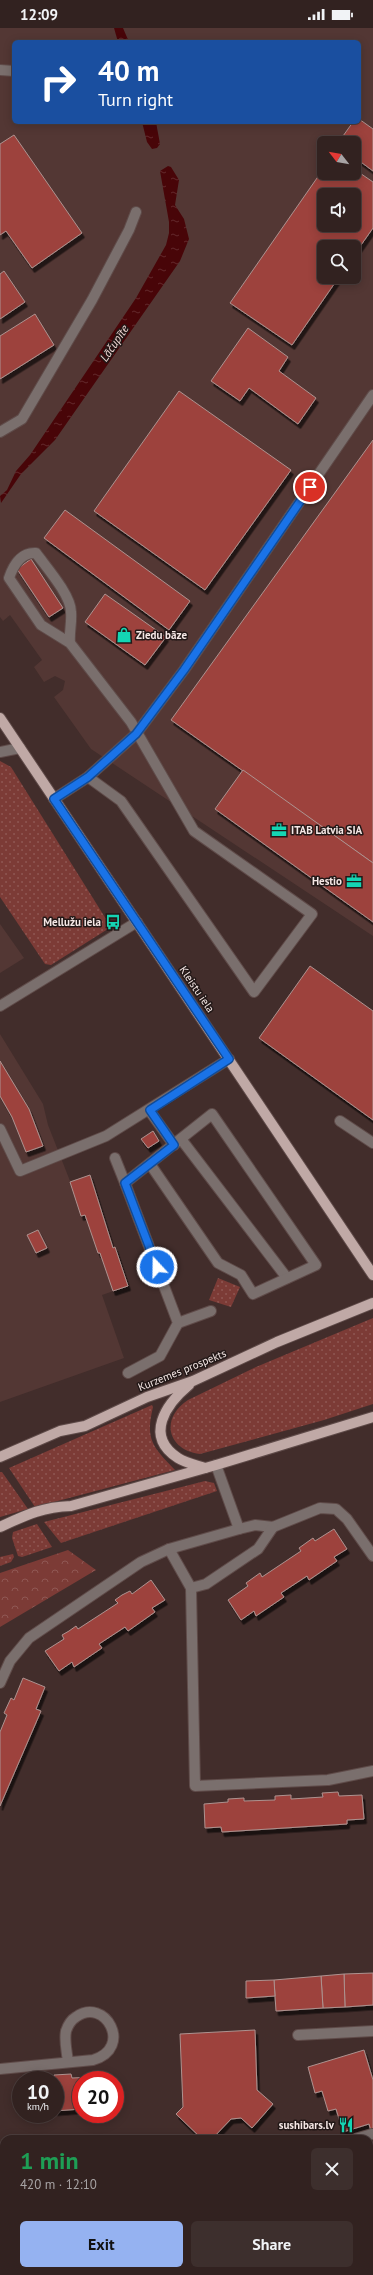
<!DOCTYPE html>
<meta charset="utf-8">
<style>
:root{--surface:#322220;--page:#3d2f2d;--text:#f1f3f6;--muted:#a8a4a5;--line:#4d3f3e;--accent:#95b2f1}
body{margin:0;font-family:"PT Sans",sans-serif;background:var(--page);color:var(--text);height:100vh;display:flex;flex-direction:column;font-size:15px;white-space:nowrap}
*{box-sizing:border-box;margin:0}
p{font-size:13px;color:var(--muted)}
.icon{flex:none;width:22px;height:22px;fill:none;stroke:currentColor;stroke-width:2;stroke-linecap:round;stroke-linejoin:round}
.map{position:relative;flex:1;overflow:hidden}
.panel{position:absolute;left:0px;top:2107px;width:373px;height:140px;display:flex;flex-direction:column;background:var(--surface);border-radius:12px 12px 0 0;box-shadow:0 2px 10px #0003,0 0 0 1px var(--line)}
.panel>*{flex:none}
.guide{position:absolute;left:12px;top:12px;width:349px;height:84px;border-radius:6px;box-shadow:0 2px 10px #0003,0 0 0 1px var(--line);background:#1a4fa0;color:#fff;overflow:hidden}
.needle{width:26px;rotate:301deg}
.fabs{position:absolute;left:317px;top:108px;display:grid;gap:8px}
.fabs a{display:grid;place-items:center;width:44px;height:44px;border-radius:6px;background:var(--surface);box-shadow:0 2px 10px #0003,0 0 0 1px var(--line);font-size:20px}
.speed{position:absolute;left:12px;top:2043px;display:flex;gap:8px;font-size:20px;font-weight:700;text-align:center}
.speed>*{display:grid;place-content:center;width:52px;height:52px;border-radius:50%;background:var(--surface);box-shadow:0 2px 10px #0003,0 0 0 1px var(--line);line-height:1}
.speed small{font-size:10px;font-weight:400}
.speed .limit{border:6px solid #d22;background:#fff;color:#111}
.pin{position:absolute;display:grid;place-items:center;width:34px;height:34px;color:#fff;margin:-17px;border:2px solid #fff;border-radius:50%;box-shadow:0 1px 4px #0007}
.me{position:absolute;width:44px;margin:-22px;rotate:339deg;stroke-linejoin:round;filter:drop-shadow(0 0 3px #0008)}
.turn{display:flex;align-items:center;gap:14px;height:84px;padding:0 20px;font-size:18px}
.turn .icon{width:52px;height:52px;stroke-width:2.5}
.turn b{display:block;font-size:28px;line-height:34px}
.round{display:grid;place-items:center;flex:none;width:42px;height:42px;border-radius:6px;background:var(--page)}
.summary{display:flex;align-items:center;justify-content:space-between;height:68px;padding:0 20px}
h1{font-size:24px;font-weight:600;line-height:30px;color:#1e9e55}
.primary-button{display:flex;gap:8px;margin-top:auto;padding:8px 20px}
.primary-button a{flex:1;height:46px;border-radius:6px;background:var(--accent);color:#111;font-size:16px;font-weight:600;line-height:46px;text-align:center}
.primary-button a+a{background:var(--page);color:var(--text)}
.status{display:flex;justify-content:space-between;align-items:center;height:28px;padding:0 20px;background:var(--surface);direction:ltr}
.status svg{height:11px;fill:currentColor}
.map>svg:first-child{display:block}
</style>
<div class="status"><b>12:09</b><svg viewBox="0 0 49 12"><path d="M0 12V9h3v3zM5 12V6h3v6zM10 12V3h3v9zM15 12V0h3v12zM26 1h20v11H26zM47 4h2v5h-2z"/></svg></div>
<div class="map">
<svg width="373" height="2247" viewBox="0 0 373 2247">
<defs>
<pattern id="grass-dots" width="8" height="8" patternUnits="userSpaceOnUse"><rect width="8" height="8" fill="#7c3b36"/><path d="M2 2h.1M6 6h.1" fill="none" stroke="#8f5753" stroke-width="1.8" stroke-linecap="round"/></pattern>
<pattern id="forest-crowns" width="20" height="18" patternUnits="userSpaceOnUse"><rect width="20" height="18" fill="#7c3b36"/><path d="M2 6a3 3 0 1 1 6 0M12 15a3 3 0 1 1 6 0" fill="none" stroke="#8f5753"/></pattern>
<pattern id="water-ripples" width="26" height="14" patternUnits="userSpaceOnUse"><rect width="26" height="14" fill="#480508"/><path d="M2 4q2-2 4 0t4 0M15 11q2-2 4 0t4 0" fill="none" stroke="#63292c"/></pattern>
<filter id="shadow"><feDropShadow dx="2.5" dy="4.5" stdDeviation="0" flood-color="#0009"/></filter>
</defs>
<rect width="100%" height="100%" fill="#422d2b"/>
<g fill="#533734" fill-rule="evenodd">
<path d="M0,0H373V908L91,721L54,669L63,662L65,653L55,648L44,654L34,639L42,632L10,587L3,593L0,589ZM14,14H359V94H14ZM324,115H354V145H324ZM324,167H354V197H324ZM324,219H354V249H324Z"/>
<polygon points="0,896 24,930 0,945"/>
<polygon points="0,1006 43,1076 48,1097 70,1153 90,1147 113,1220 115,1219 128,1258 102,1267 124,1330 0,1374"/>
<polygon points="369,2191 373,2203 373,2247 166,2247 166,2243 369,2243"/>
</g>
<g fill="url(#grass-dots)">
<polygon points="0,733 11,739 111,899 51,937 45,936 0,869"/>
<polygon points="218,1250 240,1259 231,1279 209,1272"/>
<path d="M373,1290V1376L324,1392L200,1426C167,1422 160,1390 188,1372L256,1339Z"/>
<path d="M152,1377L153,1379C145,1412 153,1419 175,1442L35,1479L9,1440Z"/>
<polygon points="0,1444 2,1444 28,1481 0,1489"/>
<polygon points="205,1453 214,1455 217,1463 61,1515 44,1494"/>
<polygon points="37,1496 52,1519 22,1529 18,1528 12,1510 13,1504"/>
<polygon points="13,1526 14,1529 11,1534 0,1538 0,1529"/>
</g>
<polygon fill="url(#forest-crowns)" points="68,1522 96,1542 0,1599 0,1545"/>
<g fill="url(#water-ripples)">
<polygon points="114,0 123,0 129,14 118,14"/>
<polygon points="142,94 156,94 160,116 157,120 152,121 147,114"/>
<polygon points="168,138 171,139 179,152 175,177 184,191 189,211 180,233 55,412 21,446 1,475 0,468 7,462 16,443 30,427 136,270 166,217 169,205 169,194 160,143"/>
</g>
<g fill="#9d433e" stroke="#ad928f" fill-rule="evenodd" filter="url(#shadow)">
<polygon points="359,91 373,101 373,143 354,129 354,115 338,115 353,94 359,94"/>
<polygon points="14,107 82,205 32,240 6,203 0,207 0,116"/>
<path d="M324,140V145H354V141L373,154V200L354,227V219H324V249H339L292,317L230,275ZM324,167H354V197H324Z"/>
<polygon points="4,243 25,274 0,291 0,246"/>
<polygon points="35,286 54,317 0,351 0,308"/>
<polygon points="248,300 288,329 279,343 316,370 298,396 249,360 240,373 211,353"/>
<polygon points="179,363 291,442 205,562 94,483"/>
<polygon points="373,412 373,835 171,692"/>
<polygon points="65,482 190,573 169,602 44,510"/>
<polygon points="31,531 63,580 49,589 17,541"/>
<polygon points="105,566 166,609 145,637 85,594"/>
<polygon points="243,742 373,835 373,894 215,781"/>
<polygon points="310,938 373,983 373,1092 259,1010"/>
<polygon points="0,1033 29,1081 43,1118 26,1124 12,1089 0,1068"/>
<polygon points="153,1103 159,1113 148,1120 141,1111"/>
<polygon points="90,1147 113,1220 115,1219 128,1258 113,1263 100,1225 98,1225 85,1187 81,1188 70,1154"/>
<polygon points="38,1202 47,1220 36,1225 27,1207"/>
<polygon points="334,1501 347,1521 334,1529 337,1533 309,1552 307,1548 281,1565 284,1569 256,1588 254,1583 241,1592 228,1572 248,1558 246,1555 260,1545 262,1549 301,1523 299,1520 313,1510 315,1513"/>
<polygon points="151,1552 165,1572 152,1580 155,1584 128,1603 125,1599 99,1616 102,1620 74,1639 72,1634 59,1643 45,1623 64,1611 62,1607 69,1603 76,1598 78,1601 118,1575 115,1572 122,1567 130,1563 132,1566"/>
<polygon points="23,1650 45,1659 36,1681 41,1683 0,1778 0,1704 7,1687 4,1685 11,1670 14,1672"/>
<polygon points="338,1764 339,1768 362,1767 364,1791 347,1792 347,1796 222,1804 221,1799 205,1800 204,1776 228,1774 228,1771 244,1770 244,1773 275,1772 275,1768 291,1767 291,1771 323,1769 322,1765"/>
<polygon points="373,1945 373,1977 345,1979 344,1946"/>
<polygon points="344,1946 345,1979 323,1980 321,1948"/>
<polygon points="321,1948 323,1980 276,1983 274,1952"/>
<polygon points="274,1952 275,1968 246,1970 246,1953"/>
<polygon points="255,2002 257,2062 273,2076 252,2100 241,2090 231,2091 212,2111 202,2111 176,2086 183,2079 180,2006"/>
<polygon points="364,2022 373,2052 373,2110 369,2096 343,2104 336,2081 328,2083 322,2063 315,2065 308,2039"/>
<polygon points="71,2046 72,2050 94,2049 94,2052 81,2052 81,2081 55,2083 54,2047"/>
<polygon points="243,2243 261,2243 262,2247 245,2247"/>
<polygon points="302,2243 312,2243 313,2247 303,2247"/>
<polygon points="353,2243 360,2243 361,2247 353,2247 355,2246"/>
</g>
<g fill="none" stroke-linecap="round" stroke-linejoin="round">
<g stroke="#5f4b49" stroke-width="12">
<g id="minor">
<polyline points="0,42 14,43"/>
<polyline points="0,404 22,391 92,272 129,202 136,184"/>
<path d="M70,615C69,604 72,595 71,584C71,567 46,539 36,525C21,524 13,538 9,550L41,597L70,615L131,694L194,803L312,886L254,964L121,773L88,749"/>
<polyline points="0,724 20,720"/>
<polyline points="54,771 88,749 136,706 184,642 373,367"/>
<polyline points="0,978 137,894"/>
<polyline points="149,1082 174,1117"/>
<polyline points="340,1093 373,1115"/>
<polyline points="0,1101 20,1143 106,1108 229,1031"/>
<polyline points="181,1111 287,1250"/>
<polyline points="115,1130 125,1155"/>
<polyline points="178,1295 211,1283"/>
<polyline points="128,1345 160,1328 178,1295 125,1155 212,1086 316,1237 253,1266 241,1247 218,1235 150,1136"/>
<polyline points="239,1501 255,1497 273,1499 320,1480 336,1481 347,1491 373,1528"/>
<polyline points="169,1521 191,1560 195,1758 328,1752 373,1743"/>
<polyline points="191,1560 206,1556 258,1521 273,1499"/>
<polyline points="0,1655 10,1633 29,1610 141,1534 169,1521 239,1501 216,1437"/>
<polyline points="298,2007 373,2003"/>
<path d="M0,2041L93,2032C134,2020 105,1968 76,1989C71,1992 68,1997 66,2003C64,2013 67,2024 68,2034"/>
<polyline points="355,2111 372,2106"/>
<polyline points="0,2134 4,2231"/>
<polyline points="4,2243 4,2247"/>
<polyline points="38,2243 38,2247"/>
<polyline points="97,2243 98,2247"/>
</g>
</g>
<g stroke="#5f4b49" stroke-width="12">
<g id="major">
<polyline points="0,690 373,1247"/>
<path d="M189,1357C166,1376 144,1408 178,1430C186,1435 196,1437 205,1440"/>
<polyline points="0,1429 60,1403 85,1398 147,1369 193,1353 277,1314 373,1275"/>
<path d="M0,1499C26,1487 42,1479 71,1478L216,1437L373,1389"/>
</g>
</g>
<use href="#minor" stroke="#7a6f6d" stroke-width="10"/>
<use href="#major" stroke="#c0a9a6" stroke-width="10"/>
</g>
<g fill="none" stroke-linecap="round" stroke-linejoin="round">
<g stroke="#114b97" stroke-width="10">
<polyline id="route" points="157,1239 125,1155 174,1117 150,1082 229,1031 54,771 88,749 136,706 184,642 310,459"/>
</g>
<use href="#route" stroke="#1a73e8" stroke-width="7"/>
</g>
<defs>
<g id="shop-bare" transform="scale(1.2)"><path d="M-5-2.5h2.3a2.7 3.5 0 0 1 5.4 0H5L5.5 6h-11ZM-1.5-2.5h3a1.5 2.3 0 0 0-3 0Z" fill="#14d5b3" stroke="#221817" stroke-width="2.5" paint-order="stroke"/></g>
<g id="office-bare" transform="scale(1.2)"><path d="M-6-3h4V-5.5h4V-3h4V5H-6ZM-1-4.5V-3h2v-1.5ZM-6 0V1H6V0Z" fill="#14d5b3" stroke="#221817" stroke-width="2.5" paint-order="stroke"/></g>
<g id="bus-bare" transform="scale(1.2)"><path d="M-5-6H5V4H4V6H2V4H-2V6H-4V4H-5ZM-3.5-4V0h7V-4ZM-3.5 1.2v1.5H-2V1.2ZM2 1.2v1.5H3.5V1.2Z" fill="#14d5b3" stroke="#221817" stroke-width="2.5" paint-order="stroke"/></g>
<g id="restaurant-bare" transform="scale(1.2)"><path d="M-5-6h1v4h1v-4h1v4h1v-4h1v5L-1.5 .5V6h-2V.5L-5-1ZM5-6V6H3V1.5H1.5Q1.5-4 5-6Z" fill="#14d5b3" stroke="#221817" stroke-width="2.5" paint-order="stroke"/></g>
</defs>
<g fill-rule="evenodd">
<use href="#shop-bare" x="124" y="607"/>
<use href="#office-bare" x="279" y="802"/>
<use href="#office-bare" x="354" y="853"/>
<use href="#bus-bare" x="113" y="894"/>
<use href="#restaurant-bare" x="346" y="2097"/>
</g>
<g text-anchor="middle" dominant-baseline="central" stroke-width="3" stroke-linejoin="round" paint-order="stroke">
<g font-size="11" font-weight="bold" fill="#f6e8e6" stroke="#221817" text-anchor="end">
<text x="136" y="607" text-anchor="start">Ziedu bāze</text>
<text x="291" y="802" text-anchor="start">ITAB Latvia SIA</text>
<text x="342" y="853">Hestio</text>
<text x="101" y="894">Mellužu iela</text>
<text x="334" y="2097">sushibars.lv</text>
</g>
<g font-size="11" fill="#f6e8e6" stroke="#221817">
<text transform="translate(197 961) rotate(56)">Kleistu iela</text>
<text transform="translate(182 1342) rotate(-22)">Kurzemes prospekts</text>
</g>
<g font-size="12" font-style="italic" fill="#f2d7d4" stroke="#221817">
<text transform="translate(114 315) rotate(-56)">Lāčupīte</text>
</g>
</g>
</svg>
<div class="fabs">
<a><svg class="needle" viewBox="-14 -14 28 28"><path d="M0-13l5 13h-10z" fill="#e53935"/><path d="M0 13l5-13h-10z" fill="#a8a4a5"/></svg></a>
<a><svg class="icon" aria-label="sound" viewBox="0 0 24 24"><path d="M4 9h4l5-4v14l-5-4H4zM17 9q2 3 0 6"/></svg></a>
<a><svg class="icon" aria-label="search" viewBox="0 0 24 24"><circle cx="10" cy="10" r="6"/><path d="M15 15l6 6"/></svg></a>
</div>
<div class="speed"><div>10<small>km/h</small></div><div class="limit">20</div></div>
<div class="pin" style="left:310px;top:459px;background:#d93025"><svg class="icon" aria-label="arrive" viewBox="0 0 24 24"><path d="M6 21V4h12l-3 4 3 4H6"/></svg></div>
<svg class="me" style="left:157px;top:1239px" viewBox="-20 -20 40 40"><circle r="17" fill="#1a73e8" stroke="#fff" stroke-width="3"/><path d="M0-11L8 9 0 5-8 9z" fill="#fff"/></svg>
<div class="guide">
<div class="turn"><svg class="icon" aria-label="right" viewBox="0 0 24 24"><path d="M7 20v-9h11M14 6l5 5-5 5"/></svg><div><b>40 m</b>Turn right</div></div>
</div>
<section class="panel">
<div class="summary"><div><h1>1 min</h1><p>420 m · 12:10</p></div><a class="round"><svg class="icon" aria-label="close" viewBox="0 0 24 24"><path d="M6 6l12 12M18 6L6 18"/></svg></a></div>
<div class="primary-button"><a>Exit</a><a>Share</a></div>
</section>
</div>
